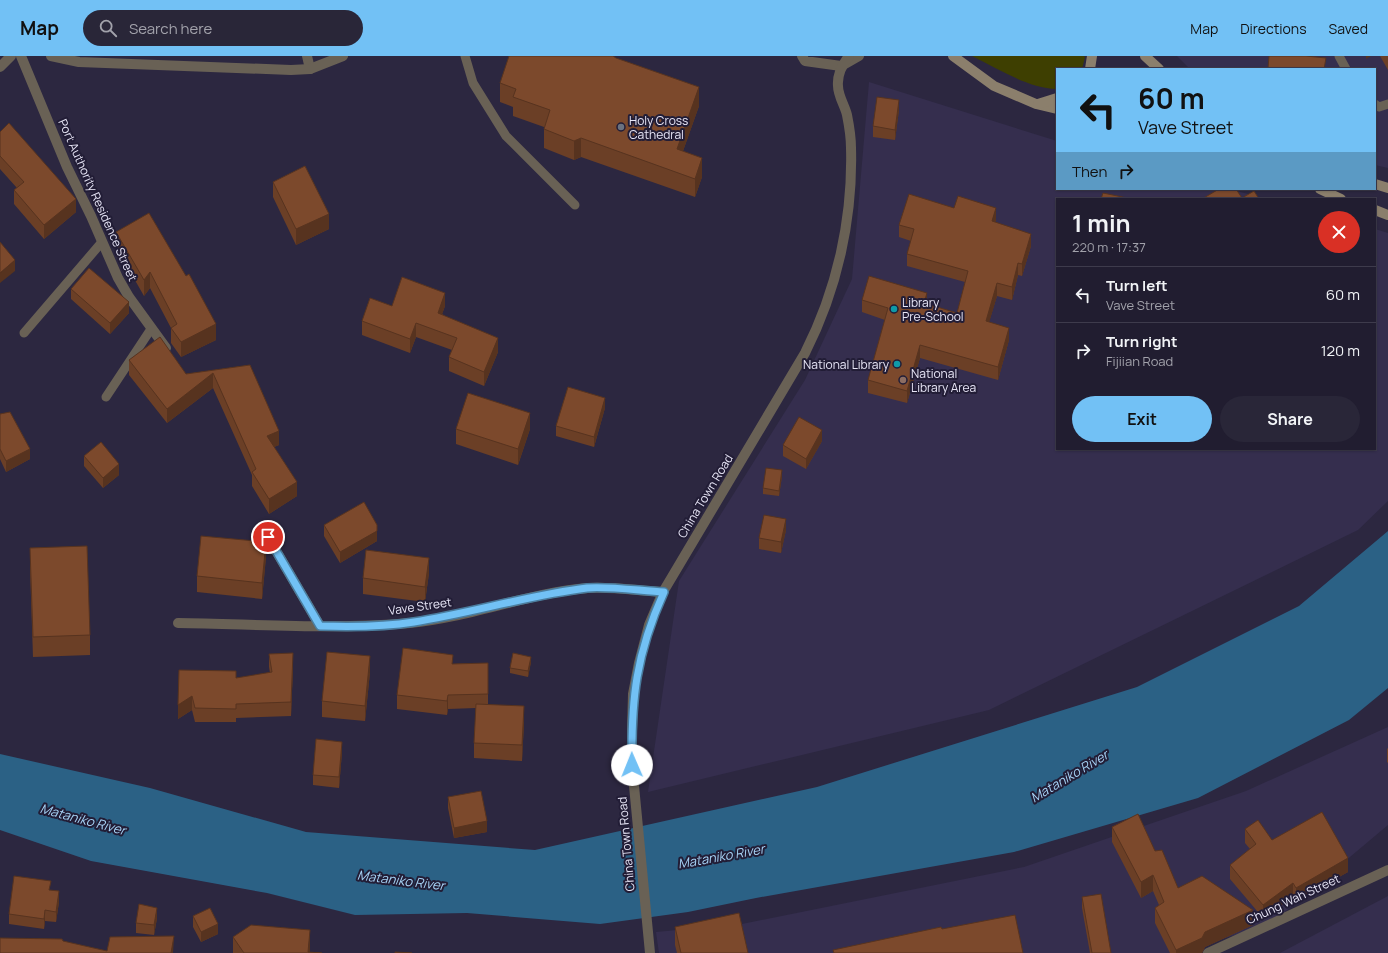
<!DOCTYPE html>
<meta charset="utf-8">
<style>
:root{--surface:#211d30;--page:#292638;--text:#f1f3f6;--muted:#a2a2ab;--line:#3e3b4c;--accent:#72c1f5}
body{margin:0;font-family:Manrope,sans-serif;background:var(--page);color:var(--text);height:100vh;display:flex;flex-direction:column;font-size:15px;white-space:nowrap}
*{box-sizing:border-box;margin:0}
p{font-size:13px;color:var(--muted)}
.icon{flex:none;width:22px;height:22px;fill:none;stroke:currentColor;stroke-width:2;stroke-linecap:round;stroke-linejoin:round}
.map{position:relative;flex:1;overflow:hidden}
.details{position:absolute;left:1056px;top:142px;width:320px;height:252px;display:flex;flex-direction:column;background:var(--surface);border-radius:0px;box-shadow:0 1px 3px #0004,0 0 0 1px var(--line)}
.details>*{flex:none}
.guide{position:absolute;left:1056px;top:12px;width:320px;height:122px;border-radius:0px;box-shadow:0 1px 3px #0004,0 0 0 1px var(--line);background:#72c1f5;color:#111;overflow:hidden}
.pin{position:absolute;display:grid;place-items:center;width:34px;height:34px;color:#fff;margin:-17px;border:2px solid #fff;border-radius:50%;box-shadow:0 1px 4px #0007}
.me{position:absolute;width:44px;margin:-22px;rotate:359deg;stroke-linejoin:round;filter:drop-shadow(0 0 3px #0008)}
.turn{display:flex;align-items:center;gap:14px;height:84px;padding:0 16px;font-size:18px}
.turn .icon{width:52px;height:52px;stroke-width:2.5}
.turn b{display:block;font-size:28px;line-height:34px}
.then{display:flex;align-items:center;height:38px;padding:0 16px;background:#0003;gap:8px;font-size:15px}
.round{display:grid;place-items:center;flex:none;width:42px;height:42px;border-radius:21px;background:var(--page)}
.overview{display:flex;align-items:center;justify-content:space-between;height:68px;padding:0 16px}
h1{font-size:24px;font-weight:700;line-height:30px}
.cta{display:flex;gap:8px;margin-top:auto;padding:8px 16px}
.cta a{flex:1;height:46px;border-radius:24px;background:var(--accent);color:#111;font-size:16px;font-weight:700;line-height:46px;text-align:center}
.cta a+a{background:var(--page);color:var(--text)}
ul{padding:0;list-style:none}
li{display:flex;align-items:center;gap:12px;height:56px;padding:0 16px;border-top:1px solid var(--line)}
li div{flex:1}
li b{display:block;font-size:15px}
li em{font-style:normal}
header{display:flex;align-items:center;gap:24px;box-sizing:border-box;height:56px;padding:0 20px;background:var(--accent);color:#111}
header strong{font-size:19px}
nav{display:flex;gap:22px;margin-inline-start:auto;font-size:14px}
.search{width:280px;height:36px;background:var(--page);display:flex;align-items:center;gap:10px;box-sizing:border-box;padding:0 14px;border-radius:22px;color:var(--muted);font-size:15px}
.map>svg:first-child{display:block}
</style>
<header>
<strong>Map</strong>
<div class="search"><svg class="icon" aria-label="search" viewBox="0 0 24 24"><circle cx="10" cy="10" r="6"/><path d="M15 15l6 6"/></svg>Search here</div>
<nav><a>Map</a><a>Directions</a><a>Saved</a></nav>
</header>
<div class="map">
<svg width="1388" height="897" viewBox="0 0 1388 897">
<rect width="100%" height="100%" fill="#2c2740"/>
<g fill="#352e4e">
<polygon points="1177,0 1388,0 1388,112 1375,109 1375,13 1190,13"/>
<polygon points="869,26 1057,85 1057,133 1229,133 1267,143 1057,143 1057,393 1375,393 1375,173 1388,177 1388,445 1358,474 989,654 648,736 679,525 805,324 852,223"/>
<polygon points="1388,671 1388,769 1269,869 1175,897 659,897 656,876 742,868 1024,811 1246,735"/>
<polygon points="1388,840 1388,897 1280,897"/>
</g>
<path fill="#3e3f01" d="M972,0H1084L1085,1L1082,13H1057V33C1027,32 999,13 972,0Z"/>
<polygon fill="#2b6185" points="1388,475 1388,632 1349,664 1198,742 1014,796 756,842 688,856 600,868 467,857 355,859 267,837 91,805 0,774 0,698 150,732 306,776 535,794 817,731 1137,631 1299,550"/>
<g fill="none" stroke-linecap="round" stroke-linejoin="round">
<g stroke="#696155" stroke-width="9">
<polyline points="465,0 473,27 506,80 575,149"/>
<polyline points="1339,0 1346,13"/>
<polyline points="1375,48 1379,51 1388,48"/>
<polyline points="24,277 102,186"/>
<polyline points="106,341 151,273"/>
</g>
<g stroke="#696155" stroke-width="10">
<polyline points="21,0 67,111 91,160 118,222 129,241 166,292"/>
<polyline points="307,0 310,13"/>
<polyline points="268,481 320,570"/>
<path d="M178,567C255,568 334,574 410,567C471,561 528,537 588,532C611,530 640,535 663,536"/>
<polyline points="1208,897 1388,814"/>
</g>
<g stroke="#696155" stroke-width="10">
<polyline points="51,0 79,6 291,14 310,13 343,0"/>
<polyline points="802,0 805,5 841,10"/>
<polyline points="845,8 859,0"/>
<polyline points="0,11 11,0"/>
<path d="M650,897L632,709V674L633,638L639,607L649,569L663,536L805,297C837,234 853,163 851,92C851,82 849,69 847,59C845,50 838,40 838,30C837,19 842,9 849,0"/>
</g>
<g stroke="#8b7f6c" stroke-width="10">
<polyline points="953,0 994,30 1036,48 1057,53"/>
<polyline points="1145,0 1159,13"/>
<polyline points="1090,13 1092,0"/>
<polyline points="1038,48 1057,42"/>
<polyline points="1375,128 1388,132"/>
<polyline points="1320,133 1341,143"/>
<polyline points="1375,154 1388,159"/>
</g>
</g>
<g fill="#6b3f26">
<polygon points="1380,0 1388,0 1388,14"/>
<polygon points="616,2 699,50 683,95 702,121 695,141 581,101 574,104 544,92 544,71 513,60 513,51 500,46 500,27"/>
<polygon points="899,54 895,84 873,81 873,70"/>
<polygon points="0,76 76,156 44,183 14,148 14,134 17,132 0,113"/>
<polygon points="273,126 329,173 296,189 273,141"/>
<polygon points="954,152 996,164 995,166 1031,190 1022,220 1018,219 1012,244 997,240 989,266 1009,284 998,324 920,302 907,347 868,337 868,324 885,264 862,256 862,244 927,248 957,257 965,226 907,210 907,198 911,185 899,181 899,169"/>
<polygon points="116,176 216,284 181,301 171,287 171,272 150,232 144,240 116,191"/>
<polygon points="71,233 129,257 110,278 71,243"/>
<polygon points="392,250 445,250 442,258 498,296 484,330 449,315 449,301 452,294 416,281 410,297 362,279 362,265"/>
<polygon points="129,304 186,318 250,309 279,389 274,391 297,440 269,458 252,430 252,419 213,332 167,367 129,319"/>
<polygon points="605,352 594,391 556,380 556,370"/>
<polygon points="0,358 30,403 6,416 0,403"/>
<polygon points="456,373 530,373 518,409 456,388"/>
<polygon points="822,385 806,413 783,400 783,389"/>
<polygon points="84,400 119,419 103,432 84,410"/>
<polygon points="782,420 779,440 763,438 763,432"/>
<polygon points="324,469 377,485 340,507 324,480"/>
<polygon points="786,474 781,497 759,493 759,482"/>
<polygon points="30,492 90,579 90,599 33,601 30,512"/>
<polygon points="266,501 262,543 197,536 197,520"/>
<polygon points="429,517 425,546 363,538 363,522"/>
<polygon points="269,598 293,611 291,660 236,662 236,666 195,666 192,654 178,663 179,614 236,622 270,617 269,611"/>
<polygon points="531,606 528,621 510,617 510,612"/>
<polygon points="488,607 488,648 524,666 522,705 474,702 474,687 476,652 448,653 447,659 397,653 397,639 453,608"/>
<polygon points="370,616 365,665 322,661 322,645"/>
<polygon points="1388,692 1388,707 1387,706 1387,693"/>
<polygon points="342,696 339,732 313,729 313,719"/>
<polygon points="448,741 487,776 454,782 448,752"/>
<polygon points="1112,771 1155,795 1178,832 1253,869 1205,891 1202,897 1170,897 1155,867 1155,852 1159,849 1153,835 1141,842 1112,786"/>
<polygon points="1245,773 1272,784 1348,816 1296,845 1293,841 1263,862 1230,823 1230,809 1250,793 1245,787"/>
<polygon points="51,834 59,846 56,866 45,865 44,873 9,868 9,858"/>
<polygon points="1082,841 1111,897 1090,897 1082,852"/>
<polygon points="193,860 218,878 201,886 193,871"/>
<polygon points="157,862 154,879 136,877 136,867"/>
<polygon points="675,871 748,897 677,897 675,889"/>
<polygon points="233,881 310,890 310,896 322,897 233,897"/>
</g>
<g fill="#57331f">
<polygon points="1366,0 1371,0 1366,3"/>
<polygon points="699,31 699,50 677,112 677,93"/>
<polygon points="899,44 899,54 895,84 895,74"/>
<polygon points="581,82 581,101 574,104 574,85"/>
<polygon points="702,102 702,121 695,141 695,123"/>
<polygon points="76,143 76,156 44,183 44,169"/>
<polygon points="996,152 996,164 992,177 992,165"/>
<polygon points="329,158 329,173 296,189 296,173"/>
<polygon points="1031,178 1031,190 1022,220 1022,208"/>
<polygon points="15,204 15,215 0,227 0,217"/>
<polygon points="1018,207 1018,219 1012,244 1012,231"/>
<polygon points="150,216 150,232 144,240 144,224"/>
<polygon points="997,227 997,240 986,277 986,265"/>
<polygon points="445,237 445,250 438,270 438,257"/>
<polygon points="927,237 927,249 924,247"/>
<polygon points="129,246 129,257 110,278 110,267"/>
<polygon points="416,267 416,281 410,297 410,283"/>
<polygon points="216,268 216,284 181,301 181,286"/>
<polygon points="1009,272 1009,284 998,324 998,311"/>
<polygon points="498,282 498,296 484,330 484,316"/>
<polygon points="920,289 920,302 907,347 907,335"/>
<polygon points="213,317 213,332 167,367 167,353"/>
<polygon points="605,342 605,352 594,391 594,381"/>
<polygon points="530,357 530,373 518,409 518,393"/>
<polygon points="822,374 822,385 806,413 806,403"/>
<polygon points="279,375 279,389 267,394 267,380"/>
<polygon points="30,393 30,403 6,416 6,405"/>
<polygon points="119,408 119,419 103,432 103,422"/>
<polygon points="782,414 782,420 779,440 779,435"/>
<polygon points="297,426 297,440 269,458 269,443"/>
<polygon points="786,463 786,474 781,497 781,486"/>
<polygon points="377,475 377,485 340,507 340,496"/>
<polygon points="266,486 266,501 262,543 262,527"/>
<polygon points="429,502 429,517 425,546 425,531"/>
<polygon points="293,597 293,611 291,660 291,646"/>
<polygon points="370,600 370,616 365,665 365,650"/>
<polygon points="531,601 531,606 528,621 528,615"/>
<polygon points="448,639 448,653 447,659 447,645"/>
<polygon points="192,640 192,654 178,663 178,649"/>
<polygon points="524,650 524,666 522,705 522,689"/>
<polygon points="342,686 342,696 339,732 339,721"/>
<polygon points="487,765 487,776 454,782 454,772"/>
<polygon points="1348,802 1348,816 1296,845 1296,832"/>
<polygon points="1153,819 1153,835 1141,842 1141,826"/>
<polygon points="1293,827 1293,841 1263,862 1263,849"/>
<polygon points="59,835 59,846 56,866 56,856"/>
<polygon points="157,852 157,862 154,879 154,869"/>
<polygon points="45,854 45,865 44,873 44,863"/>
<polygon points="1253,854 1253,869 1205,891 1202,897 1176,897 1176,894 1205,876"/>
<polygon points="218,868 218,878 201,886 201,876"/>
<polygon points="310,874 310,897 308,897"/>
<polygon points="174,880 173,897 171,897"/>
</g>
<g fill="#7c492c" stroke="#57331f">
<polygon points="509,0 613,0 616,2 699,31 677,93 702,102 695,123 581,82 574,85 544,73 550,54 513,41 516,33 500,27"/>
<polygon points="1269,0 1306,0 1326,2 1324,13 1274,13 1268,12"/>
<polygon points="877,41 899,44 895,74 873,70"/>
<polygon points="9,67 76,143 44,169 14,134 24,126 0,100 0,76"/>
<polygon points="305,110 329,158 296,173 273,126"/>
<polygon points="1219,133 1236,133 1242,142 1254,135 1259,143 1202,143"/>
<polygon points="1103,137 1132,143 1101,143"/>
<polygon points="909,138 954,152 958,140 996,152 992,165 1031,178 1022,208 1018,207 1012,231 997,227 986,265 1009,272 998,311 920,289 907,335 868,324 888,252 862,244 869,220 927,237 924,247 957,257 968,215 907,198 914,173 899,169"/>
<polygon points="149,157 186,220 189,218 216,268 181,286 171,272 177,268 150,216 144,224 116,176"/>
<polygon points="0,186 15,204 0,217"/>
<polygon points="89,212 129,246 110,267 71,233"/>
<polygon points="402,221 445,237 438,257 498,282 484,316 449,301 457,282 416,267 410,283 362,265 370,242 392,250"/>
<polygon points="160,281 186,318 250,309 279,375 267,380 297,426 269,443 252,416 256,413 213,317 167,353 129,304"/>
<polygon points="568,331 605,342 594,381 556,370"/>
<polygon points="468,337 530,357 518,393 456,373"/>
<polygon points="10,356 30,393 6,405 0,393 0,358"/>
<polygon points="799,361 822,374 806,403 783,389"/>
<polygon points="101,386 119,408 103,422 84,400"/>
<polygon points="766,412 782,414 779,435 763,432"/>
<polygon points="364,446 377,469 377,475 340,496 324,469"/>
<polygon points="764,459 786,463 781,486 759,482"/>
<polygon points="201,480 266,486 262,527 197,520"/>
<polygon points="87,490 90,579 33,581 30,492"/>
<polygon points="366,494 429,502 425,531 363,522"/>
<polygon points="403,592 453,599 452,608 488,607 488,638 448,639 447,645 397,639"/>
<polygon points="327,596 370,600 365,650 322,645"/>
<polygon points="293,597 291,646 236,648 236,653 195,652 192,640 178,649 179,614 236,615 236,622 272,616 269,598"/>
<polygon points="513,597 531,601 528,615 510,612"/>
<polygon points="476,648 524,650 522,689 474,687"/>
<polygon points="316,683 342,686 339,721 313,719"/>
<polygon points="481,735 487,765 454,772 448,741"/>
<polygon points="1322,756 1348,802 1296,832 1293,827 1263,849 1230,809 1256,788 1245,773 1258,764 1272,784"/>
<polygon points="1138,758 1155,795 1162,794 1178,832 1202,820 1253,854 1205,876 1202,882 1176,894 1155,852 1164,846 1153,819 1141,826 1112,771"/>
<polygon points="14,820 51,825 49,834 59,835 56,856 45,854 44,863 9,858"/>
<polygon points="1101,838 1111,897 1092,897 1082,841"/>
<polygon points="139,848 157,852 154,869 136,867"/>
<polygon points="210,852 218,868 201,876 193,860"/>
<polygon points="739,857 748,897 681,897 675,871"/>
<polygon points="1015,859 1023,897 834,897 833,894 941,871 942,873"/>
<polygon points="251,869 310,874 308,896 322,897 244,897 233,881"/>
<polygon points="174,880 171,897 0,897 0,882 62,883 63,885 107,895 110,881"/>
<polygon points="395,896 412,897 395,897"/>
</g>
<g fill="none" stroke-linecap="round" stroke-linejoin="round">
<g stroke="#4a7d9f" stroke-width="10">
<path id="route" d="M268,481L320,570C351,571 383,571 414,566C472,557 529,539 587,532C608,530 642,535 664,536C636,598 631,643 632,709"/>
</g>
<use href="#route" stroke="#72c1f5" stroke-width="7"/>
</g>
<circle fill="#6b7280" stroke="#221d36" stroke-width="1.5" cx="621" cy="71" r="4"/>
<g fill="#0f9aa8" stroke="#221d36" stroke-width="1.5">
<circle cx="894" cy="253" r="4"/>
<circle cx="897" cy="308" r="4"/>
</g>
<circle fill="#8d6e63" stroke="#221d36" stroke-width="1.5" cx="903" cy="324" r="4"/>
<g text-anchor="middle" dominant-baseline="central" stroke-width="4" stroke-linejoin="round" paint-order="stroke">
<g font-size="12" fill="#e7e5f6" stroke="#221d36" text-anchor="start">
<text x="629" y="64">Holy Cross<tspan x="629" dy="14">Cathedral</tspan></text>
<text x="902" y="246">Library<tspan x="902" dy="14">Pre-School</tspan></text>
<text x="889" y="308" text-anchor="end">National Library</text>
<text x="911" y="317">National<tspan x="911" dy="14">Library Area</tspan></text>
</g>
<g font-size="12" fill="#e7e5f6" stroke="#221d36">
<text transform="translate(98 144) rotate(66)">Port Authority Residence Street</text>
<text transform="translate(705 440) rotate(-59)">China Town Road</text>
<text transform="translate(420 550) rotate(-8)">Vave Street</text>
<text transform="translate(626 788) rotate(-95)">China Town Road</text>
<text transform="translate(1293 843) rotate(-25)">Chung Wah Street</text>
</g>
<g font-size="13" font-style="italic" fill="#a7d3f6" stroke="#221d36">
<text transform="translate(1069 720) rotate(-31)">Mataniko River</text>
<text transform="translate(83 763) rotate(15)">Mataniko River</text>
<text transform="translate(721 800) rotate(-10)">Mataniko River</text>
<text transform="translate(401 824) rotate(7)">Mataniko River</text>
</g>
</g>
</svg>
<div class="pin" style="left:268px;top:481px;background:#d93025"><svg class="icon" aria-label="arrive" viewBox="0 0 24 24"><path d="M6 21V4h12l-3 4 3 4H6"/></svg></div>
<svg class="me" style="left:632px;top:709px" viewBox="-20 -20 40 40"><circle r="19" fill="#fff"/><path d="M0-13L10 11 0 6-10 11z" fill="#72c1f5"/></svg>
<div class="guide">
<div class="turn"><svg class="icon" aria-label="left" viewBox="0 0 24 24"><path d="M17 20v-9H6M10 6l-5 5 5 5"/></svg><div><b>60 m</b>Vave Street</div></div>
<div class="then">Then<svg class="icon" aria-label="right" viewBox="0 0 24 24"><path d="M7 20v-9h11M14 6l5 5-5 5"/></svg></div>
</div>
<section class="details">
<div class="overview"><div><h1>1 min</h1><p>220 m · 17:37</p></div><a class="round" style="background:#d93025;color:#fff"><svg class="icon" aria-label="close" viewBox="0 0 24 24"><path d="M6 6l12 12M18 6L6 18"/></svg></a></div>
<ul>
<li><svg class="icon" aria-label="left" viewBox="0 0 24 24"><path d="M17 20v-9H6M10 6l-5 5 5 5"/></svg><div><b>Turn left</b><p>Vave Street</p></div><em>60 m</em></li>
<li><svg class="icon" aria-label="right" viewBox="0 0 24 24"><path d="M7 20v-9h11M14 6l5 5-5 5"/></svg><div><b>Turn right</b><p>Fijiian Road</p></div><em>120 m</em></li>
</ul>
<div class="cta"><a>Exit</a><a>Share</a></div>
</section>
</div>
